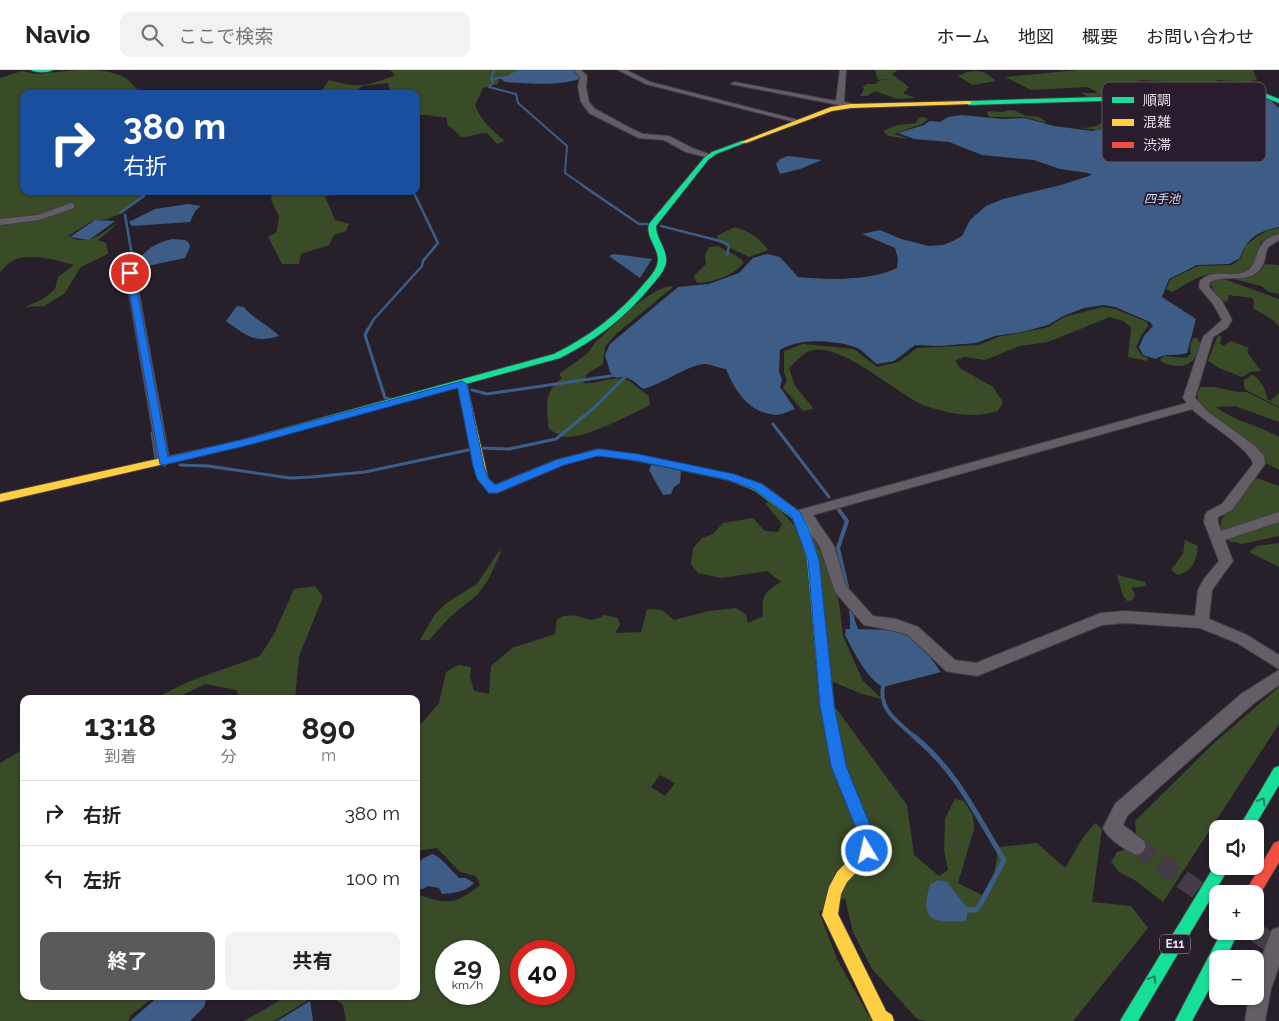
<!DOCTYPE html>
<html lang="ja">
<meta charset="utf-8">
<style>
:root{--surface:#fff;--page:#f2f2f2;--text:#222;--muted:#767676;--line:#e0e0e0;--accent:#5c595d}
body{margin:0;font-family:Raleway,"Noto Sans JP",sans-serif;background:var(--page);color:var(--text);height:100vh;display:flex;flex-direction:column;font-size:19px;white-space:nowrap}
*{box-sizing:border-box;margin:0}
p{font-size:16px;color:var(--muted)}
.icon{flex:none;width:28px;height:28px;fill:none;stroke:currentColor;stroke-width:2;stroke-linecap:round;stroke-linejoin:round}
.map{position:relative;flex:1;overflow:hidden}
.details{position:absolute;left:20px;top:625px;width:400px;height:305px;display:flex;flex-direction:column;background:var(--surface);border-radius:10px;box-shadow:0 1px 4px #0004}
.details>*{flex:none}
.top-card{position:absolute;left:20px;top:20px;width:400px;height:105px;border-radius:10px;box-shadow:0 1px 4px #0004;background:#1a4fa0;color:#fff;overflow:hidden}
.fabs{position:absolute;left:1209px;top:750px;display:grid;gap:10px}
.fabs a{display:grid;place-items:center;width:55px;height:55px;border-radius:10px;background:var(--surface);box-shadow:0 1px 4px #0004;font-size:25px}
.speed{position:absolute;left:435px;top:870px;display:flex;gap:10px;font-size:25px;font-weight:700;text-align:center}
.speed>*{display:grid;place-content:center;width:65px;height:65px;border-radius:50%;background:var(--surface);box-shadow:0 1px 4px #0004;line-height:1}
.speed small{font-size:12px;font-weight:400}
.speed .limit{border:8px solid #d22;background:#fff;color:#111}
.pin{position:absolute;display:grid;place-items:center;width:42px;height:42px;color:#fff;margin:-21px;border:2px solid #fff;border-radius:50%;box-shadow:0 1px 5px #0007}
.me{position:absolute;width:55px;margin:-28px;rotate:351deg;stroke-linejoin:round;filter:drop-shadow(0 0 4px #0008)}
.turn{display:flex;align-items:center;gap:18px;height:105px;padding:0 20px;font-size:22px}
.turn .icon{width:65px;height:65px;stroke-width:2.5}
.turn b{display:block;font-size:35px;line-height:42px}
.eta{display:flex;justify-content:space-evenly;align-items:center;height:85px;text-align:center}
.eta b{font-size:30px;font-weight:700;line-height:35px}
.cta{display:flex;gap:10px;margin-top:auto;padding:10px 20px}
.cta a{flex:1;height:58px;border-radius:10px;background:var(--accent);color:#fff;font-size:20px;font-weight:700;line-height:58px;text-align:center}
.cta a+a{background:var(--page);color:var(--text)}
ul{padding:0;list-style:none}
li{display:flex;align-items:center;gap:15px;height:65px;padding:0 20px;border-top:1px solid var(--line)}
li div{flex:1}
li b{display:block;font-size:19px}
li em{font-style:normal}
header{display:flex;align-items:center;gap:30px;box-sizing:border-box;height:70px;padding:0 25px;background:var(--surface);border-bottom:1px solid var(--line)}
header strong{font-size:24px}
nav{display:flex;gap:28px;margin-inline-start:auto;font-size:18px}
.search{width:350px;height:45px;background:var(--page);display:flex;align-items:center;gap:12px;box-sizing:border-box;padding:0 18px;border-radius:10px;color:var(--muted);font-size:19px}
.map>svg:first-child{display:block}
</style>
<header>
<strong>Navio</strong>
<div class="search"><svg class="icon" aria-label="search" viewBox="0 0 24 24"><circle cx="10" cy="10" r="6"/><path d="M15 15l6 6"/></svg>ここで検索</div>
<nav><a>ホーム</a><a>地図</a><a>概要</a><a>お問い合わせ</a></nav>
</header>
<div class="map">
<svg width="1279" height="951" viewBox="0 0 1279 951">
<rect width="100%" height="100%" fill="#27202a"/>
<g fill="#394b27" fill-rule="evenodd">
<path d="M78,0C100,0 125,0 136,19L160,24H24V121H139L143,126L124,142L108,149L92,151L68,166C88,177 101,164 117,153L107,163L98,170L106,173L108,183L106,185L81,197L64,224L44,236L25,237L43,229L55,219L58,207L74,195C58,190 27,182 12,191C8,193 3,199 0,202V8L22,1L36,4Z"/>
<path d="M390,0H517L515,3L499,8L498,14L483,18L475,35C482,52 492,60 505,71L497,74L487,63C476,63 471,67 461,67L447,54V48L427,45H416V24H391L388,13L362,16L354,24H320L329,10C358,18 366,17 395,5Z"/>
<polygon points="875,0 898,0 892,4 909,17 903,23 915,28 897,29 875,21 867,26 860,26 864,20 863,17 866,14 876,14 878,11 887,9 878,10"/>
<polygon points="1078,0 1253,0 1257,10 1247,12 1216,10 1222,14 1180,23 1157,25 1171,22 1171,12 1143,10 1133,12 1136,18 1145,19 1147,24 1127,22 1120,28 1103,25 1091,28 1081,23 1098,23 1088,17 1031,20 1005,7"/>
<polygon points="976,1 984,2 996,11 973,15 958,6 967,2"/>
<path d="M1221,19L1215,27C1226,44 1261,43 1264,66L1238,68L1207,64L1183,51L1142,35H1140L1139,38L1151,54C1138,59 1128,51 1115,51L1098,60L1072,57L1085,58L1096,56L1113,47L1131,53H1144L1142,46L1118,31L1144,32L1170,40L1173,39L1157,30L1172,27L1174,28L1172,30L1174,31L1170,33L1183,38L1169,42C1189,53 1231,76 1254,63L1253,58C1240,48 1223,46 1209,36L1206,24L1190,25Z"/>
<path d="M1009,40C1016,40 1018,42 1024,45C1033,48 1041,44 1046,53L1025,47H989L987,43L989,41L1003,42Z"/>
<polygon points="923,47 928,49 922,54 894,64 909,69 888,66 883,61 897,55 916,53 918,48"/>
<polygon points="273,121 370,121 371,122 325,126 335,150 349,154 346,161 334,165 329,175 301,184 299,194 282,194 268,167 277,162 279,146 271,130"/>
<path d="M735,157C749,162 759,167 768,180L749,187L718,172L717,166Z"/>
<path d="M1279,158V164L1261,172C1258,180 1257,196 1250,201C1239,208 1223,202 1211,204C1197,206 1185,215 1172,222L1166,219L1171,209L1198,196L1232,195L1241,188L1245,176L1255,168L1268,160Z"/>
<path d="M718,176L735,185L744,192C734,206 714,212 697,213L694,206L706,194L705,185L709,177Z"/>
<path d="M1265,194L1279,195V224L1269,222L1261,216L1230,208C1248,208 1255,210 1265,194Z"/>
<path d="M1221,208L1279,229V257C1274,248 1261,244 1253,238L1254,231L1252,228L1228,225L1229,229L1226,232L1217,228L1210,212Z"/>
<path d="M671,216L673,217L616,264L605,277L603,294L587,304L583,313C598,315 612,305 627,310C633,312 642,322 649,326L650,335C630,345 588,367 567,367C561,367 554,362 549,359C547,338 542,323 562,308L559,304L588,283L594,274C612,257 647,219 671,216Z"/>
<path d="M1103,237L1115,239L1147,252L1148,256L1142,264L1136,277L1142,286L1148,288L1147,291L1128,287L1131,257L1123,251L1110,247L1048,272L1020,276L985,290L964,287L955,291L960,298L993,317L1003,332L998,341C975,349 949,344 926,336C898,326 840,270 810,281C802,284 795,292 789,298L795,316L814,339L803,341L783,318L787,311L784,302V281L803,274L854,279L877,297L898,292L917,278L979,275L998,267L1049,257L1064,247Z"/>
<polygon points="1218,265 1222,267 1220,273 1223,276 1231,271 1249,278 1247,282 1261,301 1250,302 1242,307 1219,298 1208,291"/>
<path d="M1193,268H1197L1201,274C1196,290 1189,299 1171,295C1166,294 1163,293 1160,290L1164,286L1186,288L1191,284L1190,277Z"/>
<path d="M1252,305C1259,306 1267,322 1267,329L1270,331L1279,323V337L1246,320L1244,316V310Z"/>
<path d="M1200,317H1214L1238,322H1247L1279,338V352L1235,336L1216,337C1235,352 1259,355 1279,367V400L1264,392C1257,363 1184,351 1200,317Z"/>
<polygon points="1254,407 1279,416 1279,444 1268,445 1225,461 1221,459 1221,450"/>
<path d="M772,432L793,454L813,466L823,486L839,532L843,566L863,611L882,629L862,624L831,611L835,637L907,735L914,785L939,806L948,800L944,780L945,749L955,729L964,731L973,746L974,759L958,813L982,825L993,808L999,777L1037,773L1065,798L1082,769L1095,753L1102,759L1092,832L1131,836L1148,858L1073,951H927L917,949L872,899L853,862L845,828L819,842L838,891L869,946L875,951H346L343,935L330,926H416V824C447,834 454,836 480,815L476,806L460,802L437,778L416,781V660L439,633L446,602L458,595L471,597L470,606L474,621L489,624L491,596L512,578L555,564L557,549C579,537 586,558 604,545L618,548L620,555L615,563L641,562L647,539L662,540L674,550L709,541L736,538L746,544L748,553L763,546C761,527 764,522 781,512L767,501L721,508L698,503L691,494L693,478L702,468L713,464L723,453L753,448L765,461L778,462L782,454L765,433ZM660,705L675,713L665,726L651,717ZM446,881H489V924H446ZM521,881H564V924H521Z"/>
<polygon points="1279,451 1279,466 1242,474 1229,471 1227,468"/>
<path d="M1185,470L1198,476C1197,490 1192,502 1178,505L1171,500L1183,484Z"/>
<polygon points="1279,473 1279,497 1249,482 1257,476"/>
<polygon points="502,480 488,510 478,524 450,547 429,570 420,570 435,544 448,532 477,514 497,484"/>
<polygon points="1117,505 1145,512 1146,516 1131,518 1135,524 1133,530 1127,531 1123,526"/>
<polygon points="315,516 323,527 299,586 295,629 241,629 236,620 206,614 174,629 153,629 190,611 260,586 274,564 294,519"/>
<polygon points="1279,617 1279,654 1163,832 1136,811 1119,802 1111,792 1117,782 1129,779 1136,782 1147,774 1136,763 1135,751 1214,673"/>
<polygon points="24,679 24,926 155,926 131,945 128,951 0,951 0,693"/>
<polygon points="287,926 315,926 274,951 244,951"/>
</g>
<g fill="#3d5d87">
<path d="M518,0H573L582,8C559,17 529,13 505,12L501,9Z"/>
<path d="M1225,18L1241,19L1269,29L1279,38V157C1259,161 1246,168 1240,188L1229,194L1197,195L1169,209L1162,227L1196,249L1187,283C1176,287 1164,282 1156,289L1143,285L1139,277L1144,266L1153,256L1150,252L1115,237L1103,235L1084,238L1063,246L1048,255L1022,262L995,266L976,273L940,276L915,275L894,291L877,294C870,289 862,279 855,277C832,270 800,268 780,280L779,301L782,310L780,317L795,339C789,341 781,345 776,345C749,343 735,321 726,299C719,298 712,295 706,294C691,293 661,315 643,319C634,311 628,305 616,308L610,302L605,285L610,274L678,217L709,214L739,203L753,188L767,184L780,187L798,207C827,210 871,211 897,198L898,188L895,178L862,164L880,160L901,169L929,176L943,175L953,171L962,166L970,150L986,136L1003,129L1061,115L1092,105L1088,103L1060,99L1034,90L982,85L949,72L914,69L898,63L924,55L930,51L940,52L948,47L962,45L1002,49L1025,48L1054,56L1092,61L1111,57L1118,52C1130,54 1143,62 1154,54L1141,38L1143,35L1182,51L1206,64L1239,69L1265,66V60L1257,51L1221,35L1216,27L1219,21Z"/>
<polygon points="788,86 822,90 800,99 780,104 776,94 780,89"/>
<polygon points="188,134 201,136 195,141 190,152 132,156 129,152 155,139"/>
<polygon points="95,150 115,151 89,170 70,167"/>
<path d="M173,169L185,170L189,173L190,177L185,188L143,197L137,196C141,180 158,172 173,169Z"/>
<polygon points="614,184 652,189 640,208 609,186"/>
<path d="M237,236L244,237C253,249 268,254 279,266C254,274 246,265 226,251Z"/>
<polygon points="652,393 681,400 680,413 674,417 671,424 663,425 649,400"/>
<path d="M850,548H854L858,559C877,560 900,558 916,571C926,579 933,592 941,602L883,617C866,608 854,582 845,565L846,559H850Z"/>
<path d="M433,784L441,789L459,808H466L474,813C465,822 454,823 442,824L439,818L428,816L423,819L416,820C416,800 412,791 433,784Z"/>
<path d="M938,810L947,812L968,839L966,851C936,853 918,853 930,815Z"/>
<polygon points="159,926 207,926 204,937 190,951 130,951"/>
<polygon points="310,931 313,951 277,951"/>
</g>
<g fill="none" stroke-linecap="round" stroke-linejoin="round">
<g stroke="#3d5d87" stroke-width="2">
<polyline points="507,7 491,9 493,12 489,17 516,24 518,33 567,76 565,103 584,116"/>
<polyline points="491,9 494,0"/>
</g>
<g stroke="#3d5d87" stroke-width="2.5">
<polyline points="582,115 639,154 647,154"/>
<polyline points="120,143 144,126 133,121"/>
<polyline points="125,145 134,197"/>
<polyline points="661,156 724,172 729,176 727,185"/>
<polyline points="367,261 374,249 422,196 423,191 438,173 413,121"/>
</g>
<g stroke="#3d5d87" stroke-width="3">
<polyline points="368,259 365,265 385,328 390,329"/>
<polyline points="472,320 487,324 617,305"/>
<polyline points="157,325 162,352"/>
<polyline points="773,354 829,427"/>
<polyline points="152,363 156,389"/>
<polyline points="480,378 509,379 556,369 594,338 627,305"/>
<polyline points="180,395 208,396 290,408 311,407 365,402 473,379"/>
<polyline points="838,439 840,442"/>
</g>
<g stroke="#3d5d87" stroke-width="4">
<polyline points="839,440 847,451 838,478 847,517"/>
<polyline points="851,541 853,553"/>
<path d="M884,612C876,639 898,652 916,668"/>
</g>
<path stroke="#3d5d87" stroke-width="5" d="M915,667C958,703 975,743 1004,790L980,835L976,840H965"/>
<g stroke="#443d47" stroke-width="19" stroke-dasharray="19 9" stroke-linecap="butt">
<polyline points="1137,776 1207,827"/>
<polyline points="1254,861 1279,879"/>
</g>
<g stroke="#433d45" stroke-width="2">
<g id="street">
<polygon points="574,0 581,0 587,6 586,17 589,32 595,39 632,59 643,64 669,66 692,78 714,86 710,88 686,82 664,70 639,68 589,43 581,32 578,17 580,7"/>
<polygon points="618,0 626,0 650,12 802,51 798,53 646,14"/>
<polygon points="840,0 846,0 844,32 854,34 854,38 731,14 734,12 836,31"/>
<polygon points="71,133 74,134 74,138 39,150 0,155 0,149 38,145"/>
<path d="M1279,164V170L1268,177C1265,183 1266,190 1262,196C1251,216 1226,203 1210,212L1209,217L1222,231L1232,250L1227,258L1213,267L1195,328L1208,342L1254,375L1264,386L1265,394L1232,440L1218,447V452L1221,461L1279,442V452L1225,470L1233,491L1212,520L1209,549L1247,565L1279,585V599L1237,573L1200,558L1125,553L1102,555L977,606L951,602L946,601L908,565L895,561L864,555L835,522L820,477L801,449L792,448L790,445L792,442L1187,333L1183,328L1203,267L1222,250L1213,234L1199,217L1200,211C1213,198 1230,208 1245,202C1262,195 1249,172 1279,164ZM1192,339C1205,352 1251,379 1253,394L1222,434L1207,442L1205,445L1204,452L1219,491L1204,509L1198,520L1195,546L1125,541L1101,543L976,593L955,590L918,557L896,549L873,546L846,516L834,476L813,445Z"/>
<polygon points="130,198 135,201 170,392 164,396 158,392 125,201"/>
<path d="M1279,600V615L1253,634L1127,746L1123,755L1143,770L1146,776L1143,782L1137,785C1125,780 1108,769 1103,758L1115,734L1241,624Z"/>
<path d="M1279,857V896L1271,919L1265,951H1245L1249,926H1255C1255,903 1263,882 1272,860Z"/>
</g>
</g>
<g stroke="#433d45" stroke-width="2">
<g id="fast">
<path d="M31,0H53C48,3 36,3 31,0Z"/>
<polygon points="1229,14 1249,17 1279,29 1279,33 1246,20 1229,18 1176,27 1137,30 969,35 966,33 969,31 1137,26 1176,23"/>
<path d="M742,71L747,72L716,84L708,90L656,156C656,169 668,180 666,193C664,202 656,210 651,216C626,247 596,270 560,288L238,377L233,374L234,372L554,284C589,267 619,244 644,214C649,208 655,202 657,195C662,180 645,169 649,154L704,88L712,82Z"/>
<polygon points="598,379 638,385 734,405 762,414 800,442 809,458 819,490 834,635 847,700 845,704 840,706 835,704 833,700 820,635 807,490 797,458 792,448 754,420 728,410 638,391 598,385 576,391 571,388 572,386"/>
<polygon points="1279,696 1279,715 1253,759 1238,759 1274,698"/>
<polygon points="1218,790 1218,796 1229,796 1227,801 1138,951 1120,951"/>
<polygon points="1222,861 1239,861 1225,889 1218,889 1218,903 1192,951 1175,951"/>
</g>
</g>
<g stroke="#433d45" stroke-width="2">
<g id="slow">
<polygon points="969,31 971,32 971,34 851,38 832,41 746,73 741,72 831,37 851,34"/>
<polygon points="462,311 467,314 488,408 495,415 556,390 576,385 581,388 580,390 563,395 497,423 489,423 478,409 474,396 457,314"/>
<polygon points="238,371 242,372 243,374 242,376 0,432 0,424"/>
<polygon points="840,694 845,696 875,770 872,786 847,812 841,824 838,844 886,941 892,945 894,951 873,951 822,845 829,817 837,802 860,778 861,770 833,700 835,696"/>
</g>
</g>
<g stroke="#433d45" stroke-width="2">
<polygon id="jam" points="1279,771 1279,792 1257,829 1255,830 1255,824 1244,824 1274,773"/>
</g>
<use href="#street" fill="#635e65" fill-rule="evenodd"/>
<use href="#fast" fill="#16e098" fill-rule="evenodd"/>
<use href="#slow" fill="#ffcf43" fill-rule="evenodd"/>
<use href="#jam" fill="#f24e42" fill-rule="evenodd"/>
</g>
<defs><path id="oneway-chevron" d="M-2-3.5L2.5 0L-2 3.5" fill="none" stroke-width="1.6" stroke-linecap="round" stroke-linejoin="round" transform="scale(1.25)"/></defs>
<g stroke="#207e62">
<use href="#oneway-chevron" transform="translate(1262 731) rotate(-59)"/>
<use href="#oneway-chevron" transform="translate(1153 909) rotate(-59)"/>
</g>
<polygon fill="#1a73e8" stroke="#114b97" points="130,200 134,203 168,387 249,368 462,311 467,314 484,396 488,408 495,415 556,390 598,379 638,384 734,404 762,414 800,442 808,458 819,490 834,635 846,696 876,770 872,786 867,788 862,786 859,781 861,770 831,696 820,635 808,490 792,447 754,419 728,410 638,391 598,386 564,395 497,423 489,423 477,409 473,396 458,318 249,375 164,395 160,394 126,203"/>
<g text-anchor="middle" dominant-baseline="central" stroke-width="4" stroke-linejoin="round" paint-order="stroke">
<g font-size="12" font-style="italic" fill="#c8defa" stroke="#291d2d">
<text x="1162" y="129">四手池</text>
</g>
<rect fill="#291d2d" stroke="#aea5b1" stroke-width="1" x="1160" y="864.5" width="30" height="19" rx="4"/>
<g font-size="12" font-weight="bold" fill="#e7dfe9">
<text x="1175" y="874">E11</text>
</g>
</g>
<rect x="1102" y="12" width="164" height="80" rx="8" fill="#291d2d" stroke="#625765" stroke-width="1"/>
<rect x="1112" y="27" width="22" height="6" fill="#16e098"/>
<rect x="1112" y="49" width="22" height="7" fill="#ffcf43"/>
<rect x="1112" y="72" width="22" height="6" fill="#f24e42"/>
<g font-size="14" fill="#e7dfe9">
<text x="1143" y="35">順調</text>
<text x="1143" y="57">混雑</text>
<text x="1143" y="80">渋滞</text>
</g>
</svg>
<div class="fabs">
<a><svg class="icon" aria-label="sound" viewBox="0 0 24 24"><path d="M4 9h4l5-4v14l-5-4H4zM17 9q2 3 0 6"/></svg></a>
<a>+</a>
<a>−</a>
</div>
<div class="speed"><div>29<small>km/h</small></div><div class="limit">40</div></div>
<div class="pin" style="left:130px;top:203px;background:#d93025"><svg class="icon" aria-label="arrive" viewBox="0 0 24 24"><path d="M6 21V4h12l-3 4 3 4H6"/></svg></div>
<svg class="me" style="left:867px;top:781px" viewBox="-20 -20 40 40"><circle r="17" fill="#1a73e8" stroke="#fff" stroke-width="3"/><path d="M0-11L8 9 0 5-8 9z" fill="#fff"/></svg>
<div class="top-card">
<div class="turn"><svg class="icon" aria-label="right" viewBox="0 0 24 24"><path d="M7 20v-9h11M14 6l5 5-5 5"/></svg><div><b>380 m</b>右折</div></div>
</div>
<section class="details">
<div class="eta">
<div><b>13:18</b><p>到着</p></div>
<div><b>3</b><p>分</p></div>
<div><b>890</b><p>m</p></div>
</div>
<ul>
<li><svg class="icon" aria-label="right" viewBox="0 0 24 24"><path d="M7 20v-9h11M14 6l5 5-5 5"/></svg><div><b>右折</b></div><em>380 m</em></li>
<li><svg class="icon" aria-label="left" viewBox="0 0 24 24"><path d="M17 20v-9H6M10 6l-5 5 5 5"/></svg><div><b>左折</b></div><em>100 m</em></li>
</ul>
<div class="cta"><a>終了</a><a>共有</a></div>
</section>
</div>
